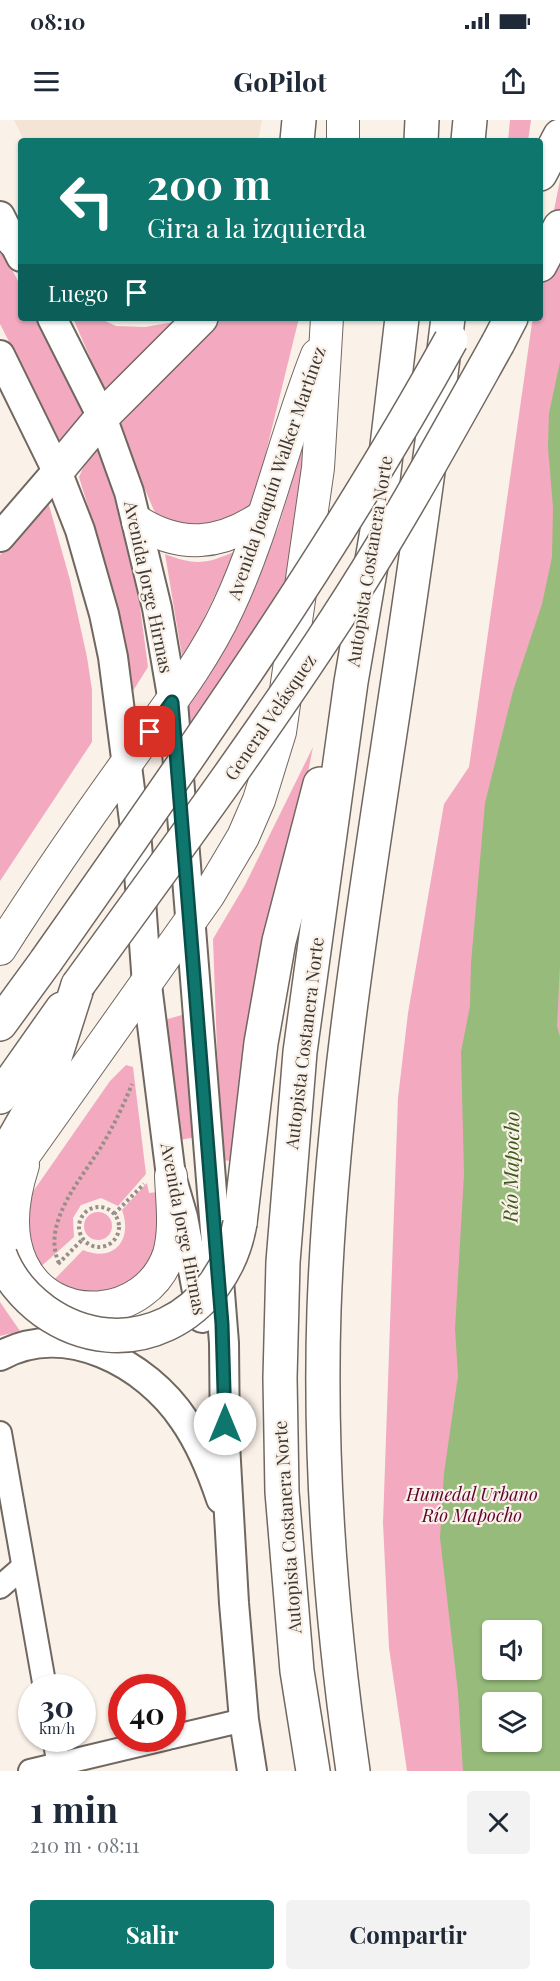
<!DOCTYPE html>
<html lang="es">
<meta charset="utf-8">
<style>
:root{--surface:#fff;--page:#f2f2f3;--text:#1f2937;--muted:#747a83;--accent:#0f766e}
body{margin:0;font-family:"Playfair Display",serif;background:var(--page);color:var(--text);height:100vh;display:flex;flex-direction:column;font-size:22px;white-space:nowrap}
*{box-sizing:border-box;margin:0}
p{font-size:20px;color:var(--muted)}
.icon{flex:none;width:33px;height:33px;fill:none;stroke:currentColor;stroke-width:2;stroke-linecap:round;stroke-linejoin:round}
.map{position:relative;height:1651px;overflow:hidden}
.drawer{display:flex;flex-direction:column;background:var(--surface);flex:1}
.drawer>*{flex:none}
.banner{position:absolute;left:18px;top:18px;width:525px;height:183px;border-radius:6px;box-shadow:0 2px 4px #0004;background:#0f766e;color:#fff;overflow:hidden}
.fabs{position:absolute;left:482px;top:1500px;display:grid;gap:12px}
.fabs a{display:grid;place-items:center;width:60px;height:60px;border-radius:6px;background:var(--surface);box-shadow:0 2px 4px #0004;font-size:30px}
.speed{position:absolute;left:18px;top:1554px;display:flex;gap:12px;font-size:30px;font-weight:700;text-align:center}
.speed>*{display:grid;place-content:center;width:78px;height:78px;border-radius:50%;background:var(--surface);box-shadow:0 2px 4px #0004;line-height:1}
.speed small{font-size:15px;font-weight:400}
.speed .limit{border:9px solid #d22;background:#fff;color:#111}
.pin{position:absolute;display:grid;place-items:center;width:51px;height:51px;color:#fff;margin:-26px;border-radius:12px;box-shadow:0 3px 9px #0006}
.me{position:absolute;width:66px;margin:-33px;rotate:0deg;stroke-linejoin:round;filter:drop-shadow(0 0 4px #0008)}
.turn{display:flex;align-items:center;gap:21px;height:126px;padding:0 30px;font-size:27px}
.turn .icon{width:78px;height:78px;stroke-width:2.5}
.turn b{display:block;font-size:42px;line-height:51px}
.then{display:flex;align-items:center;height:57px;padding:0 30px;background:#0003;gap:12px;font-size:22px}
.round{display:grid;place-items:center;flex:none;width:63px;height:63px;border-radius:6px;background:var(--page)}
.headline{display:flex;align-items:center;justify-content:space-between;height:102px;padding:0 30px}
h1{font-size:36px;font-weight:700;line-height:45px}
.button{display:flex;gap:12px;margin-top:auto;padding:12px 30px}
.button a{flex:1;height:69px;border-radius:6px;background:var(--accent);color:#fff;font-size:24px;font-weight:700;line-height:69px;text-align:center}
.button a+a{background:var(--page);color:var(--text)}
.status{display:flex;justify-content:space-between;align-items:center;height:42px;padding:0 30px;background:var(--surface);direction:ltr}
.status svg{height:16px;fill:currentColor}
header{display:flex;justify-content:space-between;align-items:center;height:78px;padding:0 30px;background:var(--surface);font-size:27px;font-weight:700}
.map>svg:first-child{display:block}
</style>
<div class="status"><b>08:10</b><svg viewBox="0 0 49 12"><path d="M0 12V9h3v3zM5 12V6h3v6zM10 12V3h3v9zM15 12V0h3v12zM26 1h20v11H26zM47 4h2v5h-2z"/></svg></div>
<header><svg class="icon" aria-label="menu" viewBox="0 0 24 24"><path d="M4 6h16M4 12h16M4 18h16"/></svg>GoPilot<svg class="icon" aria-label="share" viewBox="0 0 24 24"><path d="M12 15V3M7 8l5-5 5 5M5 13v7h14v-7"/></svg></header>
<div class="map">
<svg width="560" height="1651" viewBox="0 0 560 1651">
<rect width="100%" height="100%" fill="#faf1e8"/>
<polygon fill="#f3e4d6" points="14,0 262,0 258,21 24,21"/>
<g fill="#f3aac0" fill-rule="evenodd">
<polygon points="510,0 531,0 528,21 508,21"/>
<path d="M560,60V1651H407L389,1528L383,1403L398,978L408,893L444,684L469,647L532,203L533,198H540V161ZM492,1510H531V1550H492ZM492,1582H531V1622H492Z"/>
<polygon points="0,126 21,167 21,198 37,198 86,296 61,323 0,204"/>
<polygon points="73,198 99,198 116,206 145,207 174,202 106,275"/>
<path d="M222,198H299L254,381C222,415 197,414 156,395L118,307Z"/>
<polygon points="312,296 288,467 189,611 188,585 239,489 278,408"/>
<polygon points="99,326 135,449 148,547 131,574 115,476 79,357 87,339"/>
<polygon points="47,378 70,460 87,537 92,570 92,622 0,761 0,435"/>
<path d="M236,431L183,542L165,434C196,446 206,444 236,431Z"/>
<polygon points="313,627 231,1041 221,1040 213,819 245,765"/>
<polygon points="182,895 197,1017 179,1020 164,900"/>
<polygon points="126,945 133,947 146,1054 118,1086 101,1078 81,1085 73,1098 74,1117 36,1151 23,1086 110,961"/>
<path d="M147,1063L149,1073L157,1072C159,1096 166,1135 144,1153C131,1163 113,1171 98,1179L49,1165L83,1130C114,1143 133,1120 122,1090Z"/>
<circle cx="98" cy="1106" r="14"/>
<polygon points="0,1182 20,1211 0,1216"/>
</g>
<path fill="#96bb7a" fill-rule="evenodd" d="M560,242V844L557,906L560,917V1651H463L458,1572L440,1418L444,1353L458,1256L455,1209L464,1054L461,932L470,886L471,843L485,683L513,571L542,484L552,437L553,388L548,327L549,293ZM492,1510H531V1550H492ZM492,1582H531V1622H492Z"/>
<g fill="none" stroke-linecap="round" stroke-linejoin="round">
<g stroke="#706860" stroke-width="26">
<g id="minor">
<polyline points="0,1313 45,1568"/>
<polyline points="0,1467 23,1447"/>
<polyline points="172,1617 244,1600"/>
<polyline points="54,1618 60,1651"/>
<polyline points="30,1651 168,1618"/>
</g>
</g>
<g stroke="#706860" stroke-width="32">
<g id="tertiary">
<polyline points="0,96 21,137"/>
<polyline points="52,198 102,297 129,372 157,488 173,582 224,1223 225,1324 234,1483 244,1600 252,1651"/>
<polyline points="0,235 57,351 80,410 104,494 113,537 137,724 147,865 171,1056 183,1097 202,1198"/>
<polyline points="0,417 57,351"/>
<path d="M0,1236C65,1200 146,1243 184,1300C200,1323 212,1352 221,1379"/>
</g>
</g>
<g stroke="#706860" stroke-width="34">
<g id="secondary">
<polyline points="343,21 343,0"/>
<path d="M138,402C181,429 220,425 262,397"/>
<path d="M0,829C40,766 82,705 126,644C162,593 201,546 228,488C266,407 284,318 317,235"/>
<path d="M23,1045C13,1076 7,1113 22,1144C52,1207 147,1200 169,1134C176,1109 172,1081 171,1056"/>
<polyline points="0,1069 208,776 243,717 259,680 280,612 318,348 327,198"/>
</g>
</g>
<g stroke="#706860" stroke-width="36">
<g id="motorway">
<polyline points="297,21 299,0"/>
<polyline points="421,21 422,0"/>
<polyline points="468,21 470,0"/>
<polyline points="540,54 560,16"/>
<polyline points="13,120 21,128"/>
<polyline points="540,145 560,107"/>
<polyline points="498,223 511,198"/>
<polyline points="57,351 102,297 201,198"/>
<polyline points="0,904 46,841"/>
<polyline points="0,977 62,889"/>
<polyline points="0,1043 48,959 78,865"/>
<polyline points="240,1103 261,923 279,821 320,664"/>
<polyline points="313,1651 297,1551 282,1372 280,1258 283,1142 300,932 351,562 377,411 402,198"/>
<path d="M353,1651C331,1498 319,1344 324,1190C331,996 361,804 390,613C411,475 431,337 448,198"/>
</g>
</g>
<g stroke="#968f8a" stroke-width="4" stroke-dasharray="3 3" stroke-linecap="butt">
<circle cx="99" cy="1107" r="20"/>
<polyline points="114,1094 144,1064"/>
<path d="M59,1143C40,1102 85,1055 104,1022C115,1003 124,984 132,964"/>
<polyline points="58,1144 83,1119"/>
</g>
<use href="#minor" stroke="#fff" stroke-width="22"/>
<use href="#tertiary" stroke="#fff" stroke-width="28"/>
<use href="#secondary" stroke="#fff" stroke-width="32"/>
<use href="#motorway" stroke="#fff" stroke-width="33"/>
<g stroke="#706860" stroke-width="36" stroke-linecap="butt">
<g id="motorway-bridge">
<path d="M46,841C188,639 331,437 451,220"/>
<path d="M78,865C165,745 254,625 335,501C394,411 446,316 498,223"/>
<path d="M0,1135C8,1157 25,1177 44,1191C126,1249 224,1197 240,1103"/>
</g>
</g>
<use href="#motorway-bridge" stroke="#fff" stroke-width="33"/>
</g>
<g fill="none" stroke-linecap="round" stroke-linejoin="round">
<g stroke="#0a4d48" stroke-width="15">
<polyline id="route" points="150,612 172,582 222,1204 225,1304"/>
</g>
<use href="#route" stroke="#0f766e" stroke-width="10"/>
</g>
<g text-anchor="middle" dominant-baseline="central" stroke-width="4.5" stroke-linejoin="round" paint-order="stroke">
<g font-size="18" fill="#3c3835" stroke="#faf1e8">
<text transform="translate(276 353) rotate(-71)">Avenida Joaquín Walker Martínez</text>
<text transform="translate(369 441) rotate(-81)">Autopista Costanera Norte</text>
<text transform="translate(149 467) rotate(78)">Avenida Jorge Hirmas</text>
<text transform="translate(270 597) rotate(-56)">General Velásquez</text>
<text transform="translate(304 923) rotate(-83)">Autopista Costanera Norte</text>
<text transform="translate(184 1109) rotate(79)">Avenida Jorge Hirmas</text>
<text transform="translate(287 1407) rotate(-94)">Autopista Costanera Norte</text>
</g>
<g font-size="18" font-style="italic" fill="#600231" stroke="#faf1e8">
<text x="472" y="1374">Humedal Urbano<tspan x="472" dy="21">Río Mapocho</tspan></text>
</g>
<g font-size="20" font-style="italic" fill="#3b5c1a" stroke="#faf1e8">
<text transform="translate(510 1047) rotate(-89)">Río Mapocho</text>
</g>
</g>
</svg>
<div class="fabs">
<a><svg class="icon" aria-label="sound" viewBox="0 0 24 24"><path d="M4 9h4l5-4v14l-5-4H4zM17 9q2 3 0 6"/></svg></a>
<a><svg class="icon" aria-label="layers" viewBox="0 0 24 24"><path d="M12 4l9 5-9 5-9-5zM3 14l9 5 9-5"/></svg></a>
</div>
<div class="speed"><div>30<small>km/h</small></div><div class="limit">40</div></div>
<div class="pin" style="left:150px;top:612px;background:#d93025"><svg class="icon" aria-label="arrive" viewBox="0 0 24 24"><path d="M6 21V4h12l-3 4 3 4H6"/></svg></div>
<svg class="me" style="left:225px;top:1304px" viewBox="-20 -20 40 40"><circle r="19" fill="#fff"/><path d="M0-13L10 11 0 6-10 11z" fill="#0f766e"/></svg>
<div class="banner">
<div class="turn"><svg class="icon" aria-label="left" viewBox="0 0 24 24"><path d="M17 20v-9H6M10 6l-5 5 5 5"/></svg><div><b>200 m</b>Gira a la izquierda</div></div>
<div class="then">Luego<svg class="icon" aria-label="arrive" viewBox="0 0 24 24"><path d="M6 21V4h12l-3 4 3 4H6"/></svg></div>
</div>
</div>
<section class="drawer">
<div class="headline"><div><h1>1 min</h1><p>210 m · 08:11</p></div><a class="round"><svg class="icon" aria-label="close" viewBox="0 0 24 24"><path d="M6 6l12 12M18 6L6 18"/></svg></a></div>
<div class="button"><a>Salir</a><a>Compartir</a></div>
</section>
